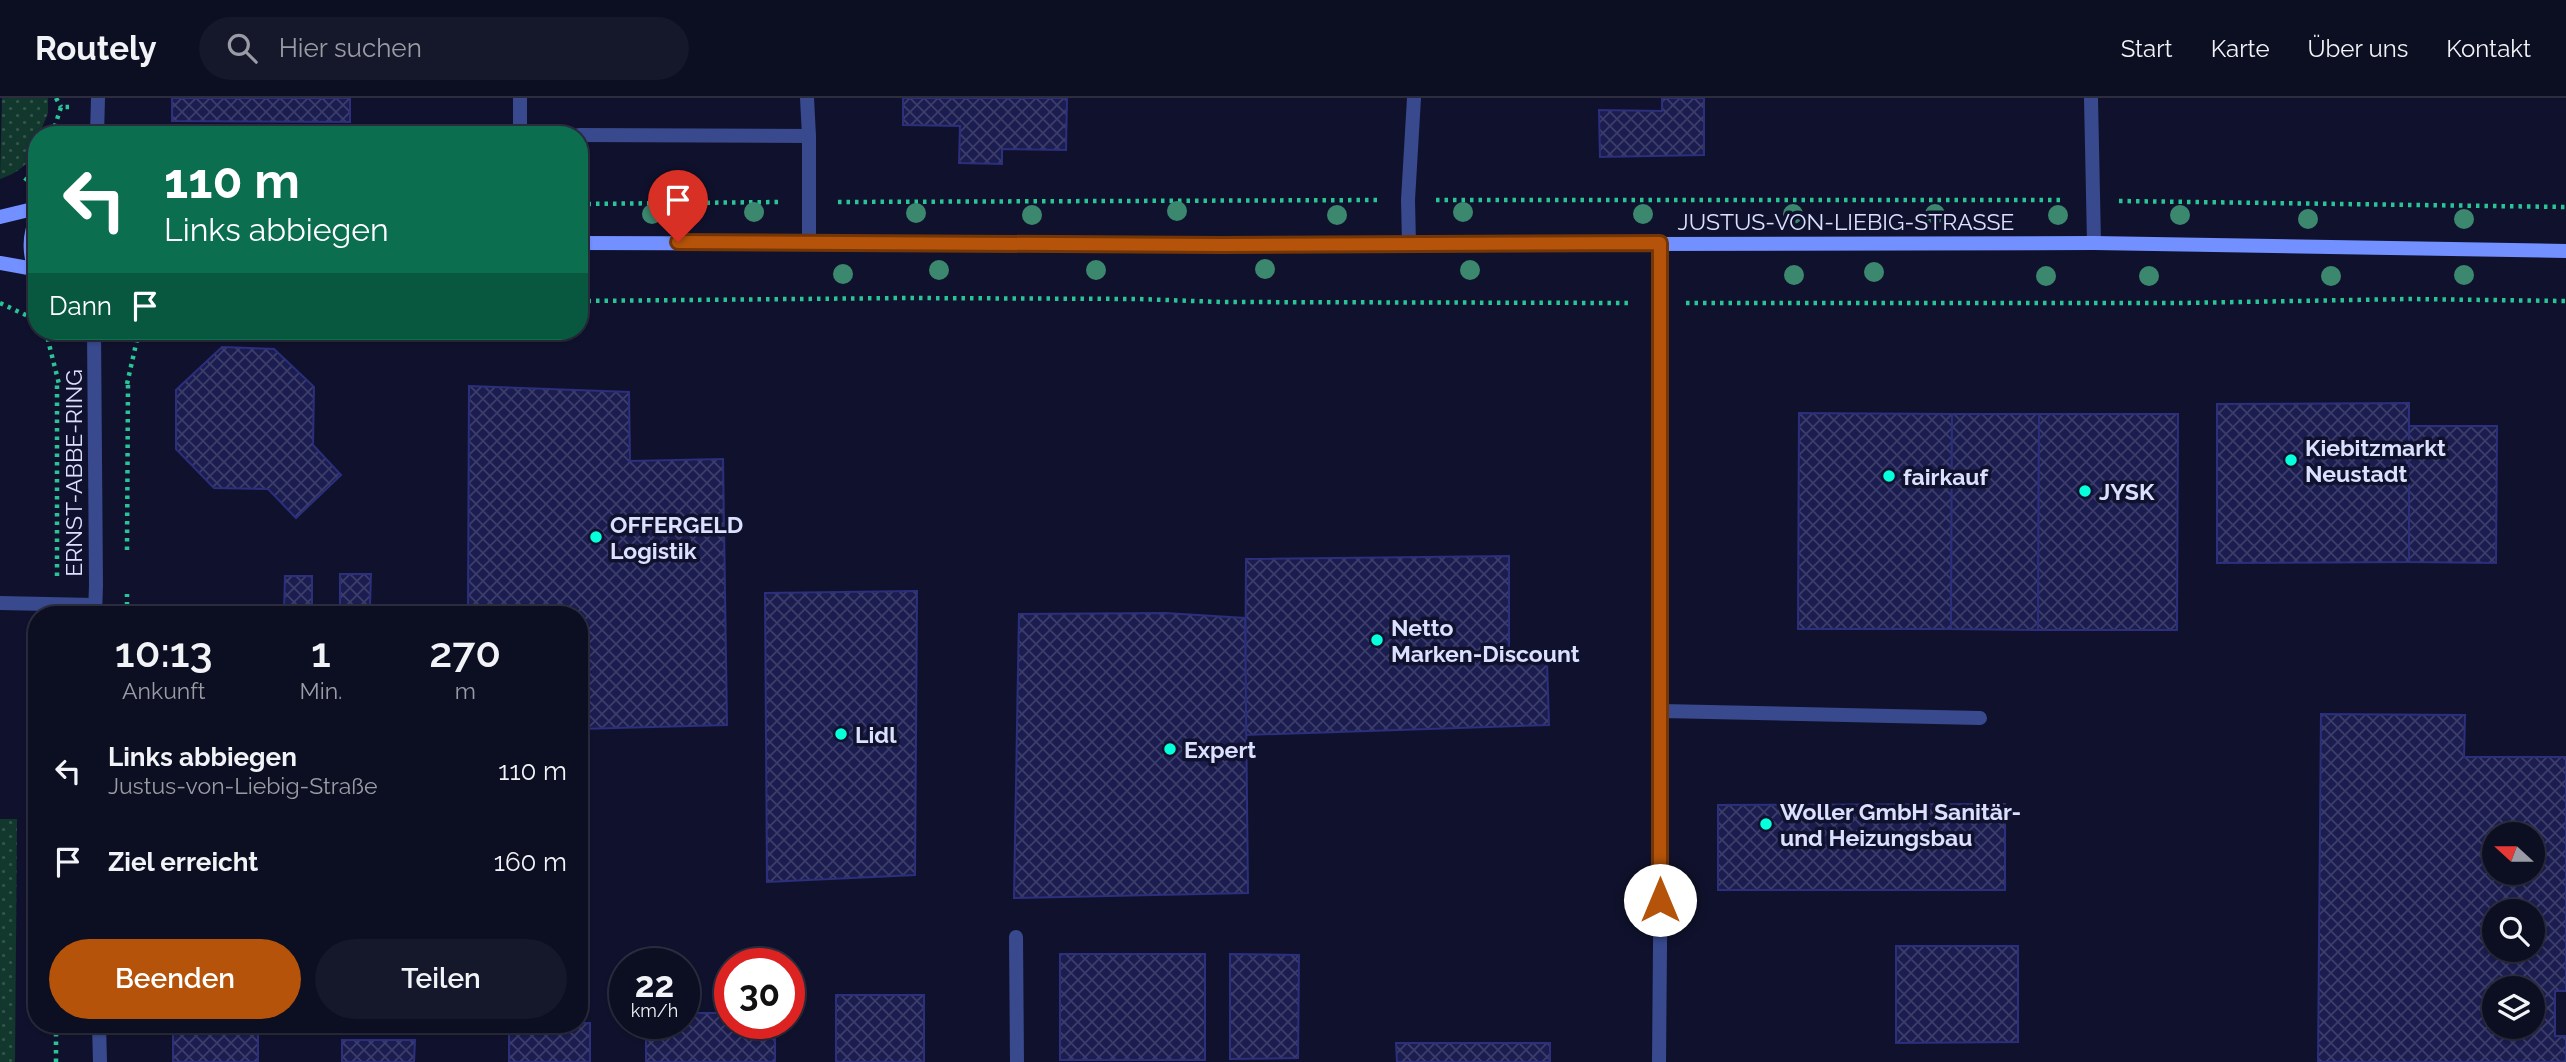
<!DOCTYPE html>
<html lang="de">
<meta charset="utf-8">
<style>
:root{--surface:#0c0e22;--page:#15172a;--text:#f1f3f6;--muted:#9a9ca5;--line:#2c2e40;--accent:#b45309}
body{margin:0;font-family:Raleway,sans-serif;background:var(--page);color:var(--text);height:100vh;display:flex;flex-direction:column;font-size:26px;white-space:nowrap}
*{box-sizing:border-box;margin:0}
p{font-size:23px;color:var(--muted)}
.icon{flex:none;width:38px;height:38px;fill:none;stroke:currentColor;stroke-width:2;stroke-linecap:round;stroke-linejoin:round}
.map{position:relative;flex:1;overflow:hidden}
.side{position:absolute;left:28px;top:508px;width:560px;height:427px;display:flex;flex-direction:column;background:var(--surface);border-radius:28px;box-shadow:0 2px 5px #0004,0 0 0 2px var(--line)}
.side>*{flex:none}
.banner{position:absolute;left:28px;top:28px;width:560px;height:214px;border-radius:28px;box-shadow:0 2px 5px #0004,0 0 0 2px var(--line);background:#0b6e4f;color:#fff;overflow:hidden}
.needle{width:46px;rotate:291deg}
.controls{position:absolute;left:2482px;top:724px;display:grid;gap:14px}
.controls a{display:grid;place-items:center;width:63px;height:63px;border-radius:50%;background:var(--surface);box-shadow:0 2px 5px #0004,0 0 0 2px var(--line);font-size:35px}
.speed{position:absolute;left:609px;top:850px;display:flex;gap:14px;font-size:35px;font-weight:700;text-align:center}
.speed>*{display:grid;place-content:center;width:91px;height:91px;border-radius:50%;background:var(--surface);box-shadow:0 2px 5px #0004,0 0 0 2px var(--line);line-height:1}
.speed small{font-size:18px;font-weight:400}
.speed .limit{border:10px solid #d22;background:#fff;color:#111}
.pin{position:absolute;display:grid;place-items:center;width:60px;height:60px;color:#fff;margin:-72px -30px;border-radius:50% 50% 50% 0;rotate:-45deg;box-shadow:0 0 7px #0007}
.pin .icon{rotate:45deg}
.me{position:absolute;width:77px;margin:-38px;rotate:0deg;stroke-linejoin:round;filter:drop-shadow(0 0 5px #0008)}
.turn{display:flex;align-items:center;gap:24px;height:147px;padding:0 21px;font-size:32px}
.turn .icon{width:91px;height:91px;stroke-width:2.5}
.turn b{display:block;font-size:49px;line-height:60px}
.then{display:flex;align-items:center;height:66px;padding:0 21px;background:#0003;gap:14px;font-size:26px}
.eta{display:flex;justify-content:space-evenly;align-items:center;height:119px;text-align:center}
.eta b{font-size:42px;font-weight:600;line-height:49px}
.button{display:flex;gap:14px;margin-top:auto;padding:14px 21px}
.button a{flex:1;height:80px;border-radius:42px;background:var(--accent);color:#fff;font-size:28px;font-weight:600;line-height:80px;text-align:center}
.button a+a{background:var(--page);color:var(--text)}
ul{padding:0;list-style:none}
li{display:flex;align-items:center;gap:21px;height:91px;padding:0 21px}
li div{flex:1}
li b{display:block;font-size:26px}
li em{font-style:normal}
header{display:flex;align-items:center;gap:42px;box-sizing:border-box;height:98px;padding:0 35px;background:var(--surface);border-bottom:2px solid var(--line)}
header strong{font-size:33px}
nav{display:flex;gap:38px;margin-inline-start:auto;font-size:24px}
.search{width:490px;height:63px;background:var(--page);display:flex;align-items:center;gap:18px;box-sizing:border-box;padding:0 24px;border-radius:38px;color:var(--muted);font-size:26px}
.map>svg:first-child{display:block}
</style>
<header>
<strong>Routely</strong>
<div class="search"><svg class="icon" aria-label="search" viewBox="0 0 24 24"><circle cx="10" cy="10" r="6"/><path d="M15 15l6 6"/></svg>Hier suchen</div>
<nav><a>Start</a><a>Karte</a><a>Über uns</a><a>Kontakt</a></nav>
</header>
<div class="map">
<svg width="2566" height="964" viewBox="0 0 2566 964">
<defs>
<pattern id="grass-dots" width="8" height="8" patternUnits="userSpaceOnUse" patternTransform="scale(1.75)"><rect width="8" height="8" fill="#12372d"/><path d="M2 2h.1M6 6h.1" fill="none" stroke="#34544c" stroke-width="1.8" stroke-linecap="round"/></pattern>
<pattern id="building-cross-hatch" width="8" height="8" patternUnits="userSpaceOnUse" patternTransform="scale(1.75)"><rect width="8" height="8" fill="#1b1c4f"/><path d="M0 0l8 8M0 8l8-8" fill="none" stroke="#3c3d69"/></pattern>
</defs>
<rect width="100%" height="100%" fill="#10122d"/>
<g fill="url(#grass-dots)">
<path d="M2,0H48V15L39,37H37C37,61 21,74 0,81Z"/>
<polygon points="0,721 17,721 15,964 0,964"/>
</g>
<g fill="url(#building-cross-hatch)" stroke="#2b2f7c" stroke-width="2" fill-rule="evenodd">
<polygon points="172,0 350,0 350,24 172,23"/>
<polygon points="903,0 1067,0 1066,52 1002,51 1002,66 959,65 960,28 903,27"/>
<polygon points="1662,0 1704,0 1704,57 1600,59 1599,12 1662,13"/>
<polygon points="222,249 274,251 314,289 313,347 341,377 296,420 268,391 214,390 176,351 176,292"/>
<polygon points="469,288 629,294 630,363 723,361 727,627 579,631 579,516 468,516"/>
<polygon points="2409,305 2409,464 2217,465 2217,306"/>
<polygon points="1799,315 1952,316 1951,531 1798,531"/>
<polygon points="1952,316 2039,316 2038,532 1951,531"/>
<polygon points="2039,316 2178,316 2177,532 2038,532"/>
<polygon points="2409,328 2497,328 2496,465 2409,464"/>
<polygon points="1509,458 1509,563 1547,564 1549,627 1245,637 1246,461"/>
<polygon points="340,476 371,476 370,508 340,508"/>
<polygon points="285,478 312,478 312,513 284,513"/>
<polygon points="917,493 915,777 767,784 765,495"/>
<polygon points="1165,515 1245,520 1248,795 1014,800 1019,516"/>
<path d="M2321,616L2465,617L2464,659H2566V893H2555V938H2566V964H2318ZM2494,737H2532V775H2494ZM2494,814H2532V852H2494ZM2494,891H2532V929H2494Z"/>
<polygon points="2005,706 2005,792 1718,792 1718,707"/>
<polygon points="1896,848 2018,848 2018,944 1896,945"/>
<rect x="1060" y="856" width="145" height="106"/>
<polygon points="1230,856 1299,857 1298,960 1230,961"/>
<rect x="836" y="897" width="88" height="67"/>
<polygon points="684,915 730,915 730,926 775,926 775,964 646,964 646,926 684,926"/>
<polygon points="590,925 590,964 509,964 509,926"/>
<rect x="173" y="926" width="85" height="38"/>
<polygon points="342,942 415,942 414,964 342,964"/>
<polygon points="1396,945 1550,945 1550,964 1397,964"/>
</g>
<g fill="none" stroke-linecap="round" stroke-linejoin="round">
<g stroke="#29c596" stroke-width="4.5" stroke-dasharray="3.5 5" stroke-linecap="butt">
<polyline points="56,0 61,9"/>
<polyline points="52,37 61,9 69,9"/>
<polyline points="25,83 37,67"/>
<polyline points="1436,102 2065,102"/>
<polyline points="2119,103 2566,109"/>
<polyline points="838,104 1382,102"/>
<polyline points="579,106 780,104"/>
<polyline points="579,203 905,200 1139,201 1220,204 1632,205"/>
<polyline points="0,205 30,219 37,226"/>
<polyline points="1686,205 2182,205 2409,201 2566,203"/>
<polyline points="43,233 47,238 59,286"/>
<polyline points="127,286 139,233"/>
<polyline points="127,452 128,286"/>
<polyline points="57,478 57,286"/>
<polyline points="127,516 127,496"/>
<polyline points="56,964 56,926"/>
</g>
<g stroke="#38498e" stroke-width="14">
<polyline points="807,0 809,38"/>
<polyline points="2091,0 2094,145"/>
<polyline points="520,37 562,37"/>
<polyline points="520,37 520,0"/>
<polyline points="579,37 809,38 809,146"/>
<polyline points="1409,146 1408,102 1414,0"/>
<polyline points="0,505 94,507"/>
<polyline points="1662,613 1980,620"/>
<polyline points="1016,839 1017,964"/>
</g>
<g stroke="#38498e" stroke-width="14">
<polyline points="97,37 98,0"/>
<polyline points="94,233 96,487 95,516"/>
<polyline points="99,926 100,964"/>
<polyline points="1659,964 1662,613 1660,145"/>
</g>
<g stroke="#7290ff" stroke-width="14">
<polyline points="0,119 37,110"/>
<path d="M37,121C28,137 29,159 37,175"/>
<polyline points="579,145 1221,147 2094,145 2566,153"/>
<polyline points="0,165 34,171"/>
</g>
</g>
<g fill="#3b886f">
<circle cx="1177" cy="113" r="10"/>
<circle cx="754" cy="114" r="10"/>
<circle cx="1463" cy="114" r="10"/>
<circle cx="916" cy="115" r="10"/>
<circle cx="652" cy="116" r="10"/>
<circle cx="1643" cy="116" r="10"/>
<circle cx="1793" cy="116" r="10"/>
<circle cx="1935" cy="116" r="10"/>
<circle cx="1032" cy="117" r="10"/>
<circle cx="1337" cy="117" r="10"/>
<circle cx="2058" cy="117" r="10"/>
<circle cx="2180" cy="117" r="10"/>
<circle cx="2308" cy="121" r="10"/>
<circle cx="2464" cy="121" r="10"/>
<circle cx="1265" cy="171" r="10"/>
<circle cx="939" cy="172" r="10"/>
<circle cx="1096" cy="172" r="10"/>
<circle cx="1470" cy="172" r="10"/>
<circle cx="1874" cy="174" r="10"/>
<circle cx="843" cy="176" r="10"/>
<circle cx="1794" cy="177" r="10"/>
<circle cx="2464" cy="177" r="10"/>
<circle cx="2046" cy="178" r="10"/>
<circle cx="2149" cy="178" r="10"/>
<circle cx="2331" cy="178" r="10"/>
</g>
<g fill="none" stroke-linecap="round" stroke-linejoin="round">
<g stroke="#753606" stroke-width="18">
<polyline id="route" points="678,144 1221,147 1660,145 1660,802"/>
</g>
<use href="#route" stroke="#b45309" stroke-width="12"/>
</g>
<g fill="#07ffdc" stroke="#10122d" stroke-width="2.5">
<circle cx="2291" cy="362" r="7"/>
<circle cx="1889" cy="378" r="7"/>
<circle cx="2085" cy="393" r="7"/>
<circle cx="596" cy="439" r="7"/>
<circle cx="1377" cy="542" r="7"/>
<circle cx="841" cy="636" r="7"/>
<circle cx="1170" cy="651" r="7"/>
<circle cx="1766" cy="726" r="7"/>
</g>
<g text-anchor="middle" dominant-baseline="central" stroke-width="7" stroke-linejoin="round" paint-order="stroke">
<g font-size="23" fill="#dbe0ff" stroke="#10122d">
<text x="1846" y="123">JUSTUS-VON-LIEBIG-STRASSE</text>
<text transform="translate(73 375) rotate(-90)">ERNST-ABBE-RING</text>
</g>
<g font-size="23" font-weight="bold" fill="#dbe0ff" stroke="#10122d" text-anchor="start">
<text x="2305" y="349">Kiebitzmarkt<tspan x="2305" dy="26">Neustadt</tspan></text>
<text x="1903" y="378">fairkauf</text>
<text x="2099" y="393">JYSK</text>
<text x="610" y="426">OFFERGELD<tspan x="610" dy="26">Logistik</tspan></text>
<text x="1391" y="529">Netto<tspan x="1391" dy="26">Marken-Discount</tspan></text>
<text x="855" y="636">Lidl</text>
<text x="1184" y="651">Expert</text>
<text x="1780" y="713">Woller GmbH Sanitär-<tspan x="1780" dy="26">und Heizungsbau</tspan></text>
</g>
</g>
</svg>
<div class="controls">
<a><svg class="needle" viewBox="-14 -14 28 28"><path d="M0-13l5 13h-10z" fill="#e53935"/><path d="M0 13l5-13h-10z" fill="#9a9ca5"/></svg></a>
<a><svg class="icon" aria-label="search" viewBox="0 0 24 24"><circle cx="10" cy="10" r="6"/><path d="M15 15l6 6"/></svg></a>
<a><svg class="icon" aria-label="layers" viewBox="0 0 24 24"><path d="M12 4l9 5-9 5-9-5zM3 14l9 5 9-5"/></svg></a>
</div>
<div class="speed"><div>22<small>km/h</small></div><div class="limit">30</div></div>
<div class="pin" style="left:678px;top:144px;background:#d93025"><svg class="icon" aria-label="arrive" viewBox="0 0 24 24"><path d="M6 21V4h12l-3 4 3 4H6"/></svg></div>
<svg class="me" style="left:1660px;top:802px" viewBox="-20 -20 40 40"><circle r="19" fill="#fff"/><path d="M0-13L10 11 0 6-10 11z" fill="#b45309"/></svg>
<div class="banner">
<div class="turn"><svg class="icon" aria-label="left" viewBox="0 0 24 24"><path d="M17 20v-9H6M10 6l-5 5 5 5"/></svg><div><b>110 m</b>Links abbiegen</div></div>
<div class="then">Dann<svg class="icon" aria-label="arrive" viewBox="0 0 24 24"><path d="M6 21V4h12l-3 4 3 4H6"/></svg></div>
</div>
<section class="side">
<div class="eta">
<div><b>10:13</b><p>Ankunft</p></div>
<div><b>1</b><p>Min.</p></div>
<div><b>270</b><p>m</p></div>
</div>
<ul>
<li><svg class="icon" aria-label="left" viewBox="0 0 24 24"><path d="M17 20v-9H6M10 6l-5 5 5 5"/></svg><div><b>Links abbiegen</b><p>Justus-von-Liebig-Straße</p></div><em>110 m</em></li>
<li><svg class="icon" aria-label="arrive" viewBox="0 0 24 24"><path d="M6 21V4h12l-3 4 3 4H6"/></svg><div><b>Ziel erreicht</b></div><em>160 m</em></li>
</ul>
<div class="button"><a>Beenden</a><a>Teilen</a></div>
</section>
</div>
